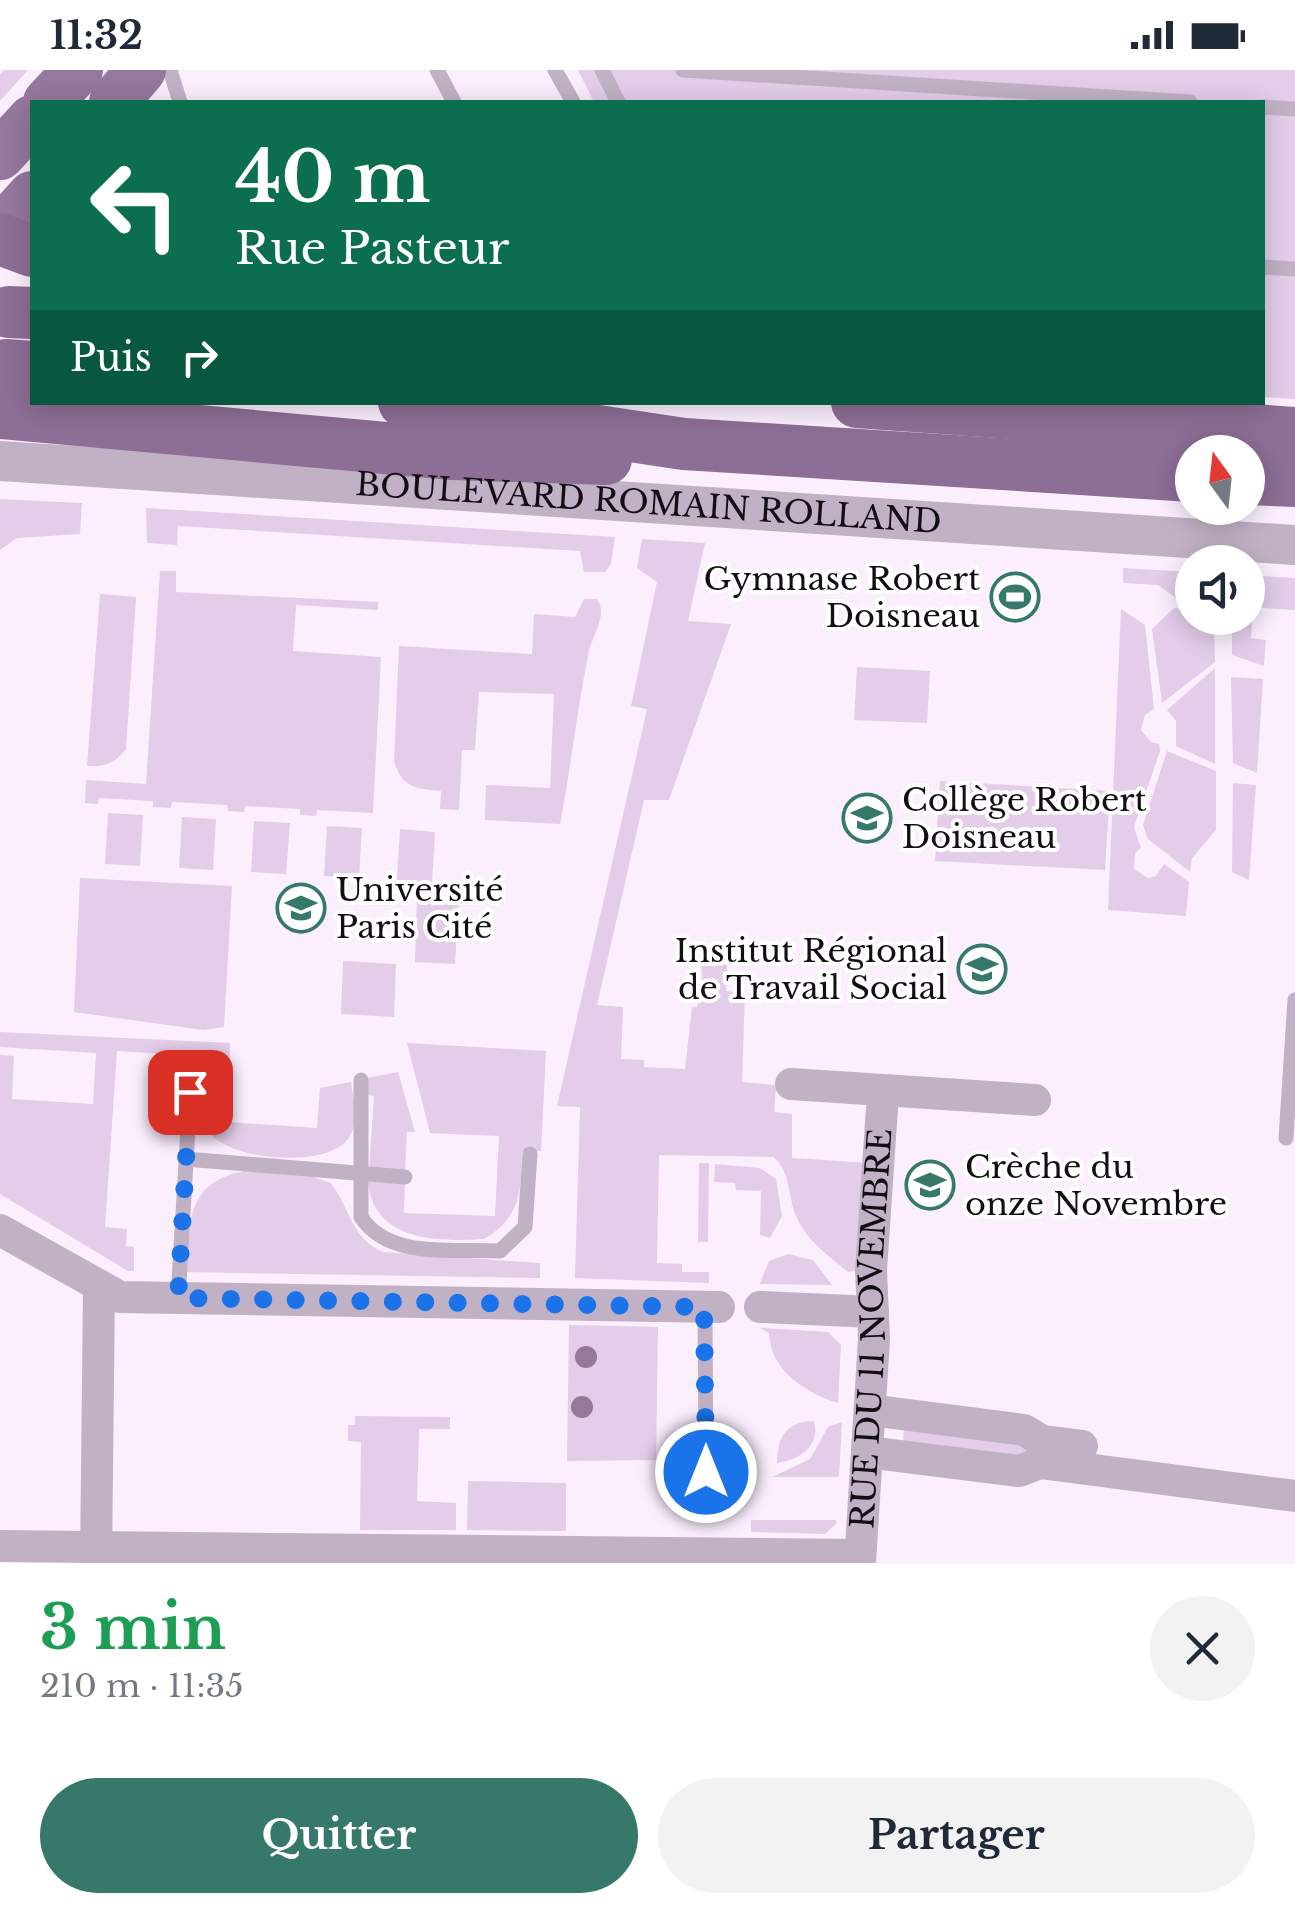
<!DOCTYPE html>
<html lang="fr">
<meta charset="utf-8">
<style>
:root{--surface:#fff;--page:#f2f2f3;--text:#1f2937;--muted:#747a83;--accent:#36796b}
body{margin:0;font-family:"Libre Baskerville",serif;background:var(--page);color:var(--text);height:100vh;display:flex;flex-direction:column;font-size:38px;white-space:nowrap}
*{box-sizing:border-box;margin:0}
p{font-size:32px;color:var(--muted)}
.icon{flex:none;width:55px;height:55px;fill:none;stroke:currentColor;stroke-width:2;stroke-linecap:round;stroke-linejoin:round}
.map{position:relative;height:1493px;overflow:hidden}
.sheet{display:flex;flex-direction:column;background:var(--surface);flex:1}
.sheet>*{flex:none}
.guide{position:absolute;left:30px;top:30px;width:1235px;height:305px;border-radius:0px;box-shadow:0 5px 25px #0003;background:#0b6e4f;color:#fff;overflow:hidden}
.needle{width:65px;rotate:345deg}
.controls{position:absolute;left:1175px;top:365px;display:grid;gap:20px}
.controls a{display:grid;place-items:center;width:90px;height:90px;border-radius:50%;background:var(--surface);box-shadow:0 5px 25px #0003;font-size:50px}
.pin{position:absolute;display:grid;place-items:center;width:85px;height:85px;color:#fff;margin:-42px;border-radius:20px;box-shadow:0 5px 15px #0006}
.me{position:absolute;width:110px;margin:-55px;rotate:0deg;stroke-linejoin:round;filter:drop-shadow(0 0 8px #0008)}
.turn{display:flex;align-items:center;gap:35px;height:210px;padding:0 40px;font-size:45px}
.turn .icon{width:130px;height:130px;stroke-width:2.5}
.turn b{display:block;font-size:70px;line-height:85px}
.then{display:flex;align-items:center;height:95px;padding:0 40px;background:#0003;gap:20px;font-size:38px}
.round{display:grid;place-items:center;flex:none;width:105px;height:105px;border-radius:52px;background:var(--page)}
.headline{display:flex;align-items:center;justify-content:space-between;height:170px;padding:0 40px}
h1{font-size:60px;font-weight:800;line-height:75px;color:#1e9e55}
.action{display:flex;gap:20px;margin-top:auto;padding:20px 40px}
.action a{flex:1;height:115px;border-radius:60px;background:var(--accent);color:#fff;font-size:40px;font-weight:800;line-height:115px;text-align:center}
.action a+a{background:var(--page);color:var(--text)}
.status{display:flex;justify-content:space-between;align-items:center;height:70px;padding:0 50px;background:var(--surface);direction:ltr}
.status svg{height:28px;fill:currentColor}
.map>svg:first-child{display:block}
</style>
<div class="status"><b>11:32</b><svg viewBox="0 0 49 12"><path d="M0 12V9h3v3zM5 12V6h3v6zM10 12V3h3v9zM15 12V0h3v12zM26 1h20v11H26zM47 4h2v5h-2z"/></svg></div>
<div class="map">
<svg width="1295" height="1493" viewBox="0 0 1295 1493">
<rect width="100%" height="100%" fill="#fbeffe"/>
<g fill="#e3cde9">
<polygon points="4,0 28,0 0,31 0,5"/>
<polygon points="578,0 1295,0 1295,329 1263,327 1262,32 594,32"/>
<polygon points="0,429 82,433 80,464 17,468 0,480"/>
<polygon points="146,438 615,467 611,494 605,502 584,502 580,481 178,456 177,475 147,473"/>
<path d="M642,469L705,473L688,551L731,554L669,730H644L597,935L623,937L621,989L644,990V997L685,999L692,937H697L703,919L701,893L727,895L726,921L745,923L742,1012L776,1015L774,1042L792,1044V1088L871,1093L865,1199L848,1202C829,1186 807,1171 797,1148C787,1128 792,1102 773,1087L659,1085L657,1193L682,1194V1202H709V1213L575,1208L580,1037L557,1036L647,639L631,636L657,512L637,498Z"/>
<polygon points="1123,498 1192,502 1192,532 1180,531 1158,515 1123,513"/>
<polygon points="160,501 176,501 176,522 378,532 378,540 296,535 293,581 381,587 373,743 317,740 316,746 300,745 300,739 245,736 244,742 228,741 227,735 172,732 171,738 153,737 153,731 99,728 98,734 85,733 86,710 146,714"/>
<polygon points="1248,505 1295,508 1295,540 1248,537"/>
<path d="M100,524L136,527L126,679C115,693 106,697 87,696Z"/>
<path d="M584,529H597C608,544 593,565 589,581C577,639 571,697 560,754L485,750L486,715L550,718L554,624L479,622L475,680H462L459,740L440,739L441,721C416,719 401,717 394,691L399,576L532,584L534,544L575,547Z"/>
<polygon points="1174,538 1192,539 1192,548 1214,548 1215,592 1162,633 1152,559"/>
<polygon points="1121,539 1145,555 1154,639 1145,645 1141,660 1151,672 1159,674 1160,681 1134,757 1141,778 1135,783 1134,799 1148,808 1156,806 1164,794 1189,812 1186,846 1108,840"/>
<polygon points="1248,543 1253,543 1251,568 1266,570 1264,596 1232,585 1232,548 1248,548"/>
<polygon points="857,597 930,601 927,653 854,650"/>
<polygon points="1215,598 1215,694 1176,676 1176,651 1167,640"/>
<polygon points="1231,607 1263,609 1257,703 1233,693"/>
<polygon points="1167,681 1216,701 1216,760 1192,788 1190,802 1148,769 1143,755"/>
<polygon points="940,711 1110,721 1105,800 935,791"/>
<polygon points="1233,713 1256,715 1249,810 1232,802"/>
<polygon points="108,743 143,745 140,796 105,794"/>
<polygon points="182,747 216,749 213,800 179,798"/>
<polygon points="254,751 290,753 286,804 251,802"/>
<polygon points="327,756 362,758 359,808 324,806"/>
<polygon points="400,759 435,762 432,813 397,810"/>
<polygon points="80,808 232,816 224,957 203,960 74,942"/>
<polygon points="417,827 459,829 455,894 415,892"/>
<polygon points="343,891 396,894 394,947 341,944"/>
<path d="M0,962L230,973L228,1052L317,1058L320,1018L351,1012C353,1028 359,1050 350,1066C331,1100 229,1091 209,1062C194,1041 200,1010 201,986L117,981L105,1157L127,1159L126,1176L134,1177V1201H128L0,1124V985L14,986L12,1029L93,1034L96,983L0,977Z"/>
<path d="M407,973L546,981L541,1081L522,1082C521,1122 521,1147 484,1169C436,1172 372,1171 368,1110L405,1111L404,1143L495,1146L499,1066L430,1063Z"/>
<polygon points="398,1002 415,1062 407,1062 405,1101 369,1100 374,1026 366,1025 367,1008"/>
<polygon points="699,1093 709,1093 708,1172 698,1172"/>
<polygon points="715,1094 760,1098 776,1109 782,1146 770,1168 760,1165 761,1121 736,1120 735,1113 714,1112"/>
<path d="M244,1101L313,1107L331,1113C351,1140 351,1168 383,1182L540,1193V1208L187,1202C190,1152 185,1113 244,1101Z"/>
<polygon points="788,1184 813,1190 832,1215 760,1214 769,1191"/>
<polygon points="569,1255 658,1257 656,1390 567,1391"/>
<path d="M760,1258L828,1262L841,1275L838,1333C805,1323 770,1300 769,1263Z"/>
<polygon points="355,1346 450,1347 450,1359 419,1359 417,1431 456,1433 456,1460 360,1460 361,1372 348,1371 348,1355 355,1355"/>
<path d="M814,1351C821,1375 800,1390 777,1393C777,1367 787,1351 814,1351Z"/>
<polygon points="842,1352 839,1407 772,1407 810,1389 828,1357"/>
<polygon points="904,1354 1027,1374 1027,1386 903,1376"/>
<polygon points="468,1411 566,1413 566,1461 467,1460"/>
<polygon points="751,1450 836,1450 836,1454 825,1464 751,1462"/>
</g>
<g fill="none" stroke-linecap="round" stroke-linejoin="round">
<g stroke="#c1b1c5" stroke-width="15">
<polyline points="170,0 180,32"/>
<polyline points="437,0 454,32"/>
<polyline points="555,0 573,32"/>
<polyline points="602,0 618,32"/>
<polyline points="683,0 1190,32"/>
<polyline points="1262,37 1295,39"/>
<polyline points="1262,197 1295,199"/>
<path d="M361,1010V1147C389,1190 454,1178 500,1181L525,1157L530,1084"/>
<polyline points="1286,1068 1295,930"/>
<polyline points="185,1089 405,1107"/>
<polyline points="178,1229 192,989"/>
<polyline points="705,1237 706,1403"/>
</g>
<g stroke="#c1b1c5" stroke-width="32">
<polyline points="791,1014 1035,1030"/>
<polyline points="0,1160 120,1227 719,1237"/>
<polyline points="760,1237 873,1242"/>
<polyline points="870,1340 1024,1360 1042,1371 1082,1376"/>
<polyline points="867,1382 1019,1401 1040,1393 1295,1426"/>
<polyline points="0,1476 860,1485"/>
<polyline points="96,1493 99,1218"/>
<path id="s1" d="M860,1493L874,1269L871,1200L883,1023"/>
</g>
<path stroke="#c1b1c5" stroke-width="40" id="s2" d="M0,391L1295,475"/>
<g stroke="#95789d" stroke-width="50">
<polyline points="48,32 78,0"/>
<polyline points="114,32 141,0"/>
<polyline points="0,85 32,50"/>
<polyline points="0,162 32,126"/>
</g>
<g stroke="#8d6e96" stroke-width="52">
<polyline points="0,169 32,181"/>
<polyline points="9,242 32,243"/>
<polyline points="6,295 32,297"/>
<polyline points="404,332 684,374 1192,406"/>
<polyline points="857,332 1295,363"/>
<polyline points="0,343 452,384 606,389"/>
<polyline points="1248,409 1295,411"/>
</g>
</g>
<g fill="#96789d">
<circle cx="586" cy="1287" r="11"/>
<circle cx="582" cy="1337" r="11"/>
</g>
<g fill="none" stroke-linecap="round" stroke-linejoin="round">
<polyline stroke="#1a73e8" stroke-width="18" stroke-dasharray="0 32.4" points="190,1022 178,1228 704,1237 706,1402"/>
</g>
<defs>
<g id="stadium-ring" transform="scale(2.5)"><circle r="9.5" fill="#fff" stroke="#36796b" stroke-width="1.5"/><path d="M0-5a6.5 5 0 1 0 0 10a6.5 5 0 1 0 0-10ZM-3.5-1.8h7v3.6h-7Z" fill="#36796b"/></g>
<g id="school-ring" transform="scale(2.5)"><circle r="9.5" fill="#fff" stroke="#36796b" stroke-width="1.5"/><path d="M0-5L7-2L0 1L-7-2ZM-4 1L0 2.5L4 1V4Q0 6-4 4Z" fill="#36796b"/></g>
<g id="university-ring" transform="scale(2.5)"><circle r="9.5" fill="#fff" stroke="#36796b" stroke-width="1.5"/><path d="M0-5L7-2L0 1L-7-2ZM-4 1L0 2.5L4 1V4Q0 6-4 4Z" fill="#36796b"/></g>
</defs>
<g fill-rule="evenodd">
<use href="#stadium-ring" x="1015" y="527"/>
<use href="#school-ring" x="867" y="748"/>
<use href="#university-ring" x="301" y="838"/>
<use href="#university-ring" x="982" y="899"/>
<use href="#school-ring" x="930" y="1115"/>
</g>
<g text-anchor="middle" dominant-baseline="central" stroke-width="8" stroke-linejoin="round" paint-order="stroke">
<g font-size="32" fill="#130e14" stroke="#fff">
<text stroke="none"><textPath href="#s2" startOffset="650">BOULEVARD ROMAIN ROLLAND</textPath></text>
<text stroke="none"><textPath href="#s1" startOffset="235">RUE DU 11 NOVEMBRE</textPath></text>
</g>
<g font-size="32" fill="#130e14" stroke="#fff" text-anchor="start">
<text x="980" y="509" text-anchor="end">Gymnase Robert<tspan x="980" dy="37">Doisneau</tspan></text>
<text x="902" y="730">Collège Robert<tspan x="902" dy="37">Doisneau</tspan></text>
<text x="336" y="820">Université<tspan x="336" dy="37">Paris Cité</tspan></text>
<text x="947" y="881" text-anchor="end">Institut Régional<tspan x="947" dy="37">de Travail Social</tspan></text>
<text x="965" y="1097">Crèche du<tspan x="965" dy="37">onze Novembre</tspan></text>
</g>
</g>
</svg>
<div class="controls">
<a><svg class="needle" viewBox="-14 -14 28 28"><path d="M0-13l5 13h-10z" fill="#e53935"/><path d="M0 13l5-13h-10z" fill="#747a83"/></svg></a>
<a><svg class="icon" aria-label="sound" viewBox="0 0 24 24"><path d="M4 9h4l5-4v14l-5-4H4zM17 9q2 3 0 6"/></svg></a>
</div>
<div class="pin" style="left:190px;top:1022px;background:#d93025"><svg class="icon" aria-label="arrive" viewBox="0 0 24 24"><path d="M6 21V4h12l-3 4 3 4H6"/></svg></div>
<svg class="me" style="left:706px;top:1402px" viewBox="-20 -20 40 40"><circle r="17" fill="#1a73e8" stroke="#fff" stroke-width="3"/><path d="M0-11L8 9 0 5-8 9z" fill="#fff"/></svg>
<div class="guide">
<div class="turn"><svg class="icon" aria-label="left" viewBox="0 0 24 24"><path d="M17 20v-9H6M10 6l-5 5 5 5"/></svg><div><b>40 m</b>Rue Pasteur</div></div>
<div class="then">Puis<svg class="icon" aria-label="right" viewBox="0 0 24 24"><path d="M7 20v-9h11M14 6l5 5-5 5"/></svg></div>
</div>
</div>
<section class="sheet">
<div class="headline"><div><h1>3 min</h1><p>210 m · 11:35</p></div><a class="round"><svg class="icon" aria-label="close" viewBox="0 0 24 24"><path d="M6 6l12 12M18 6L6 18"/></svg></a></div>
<div class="action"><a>Quitter</a><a>Partager</a></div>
</section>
